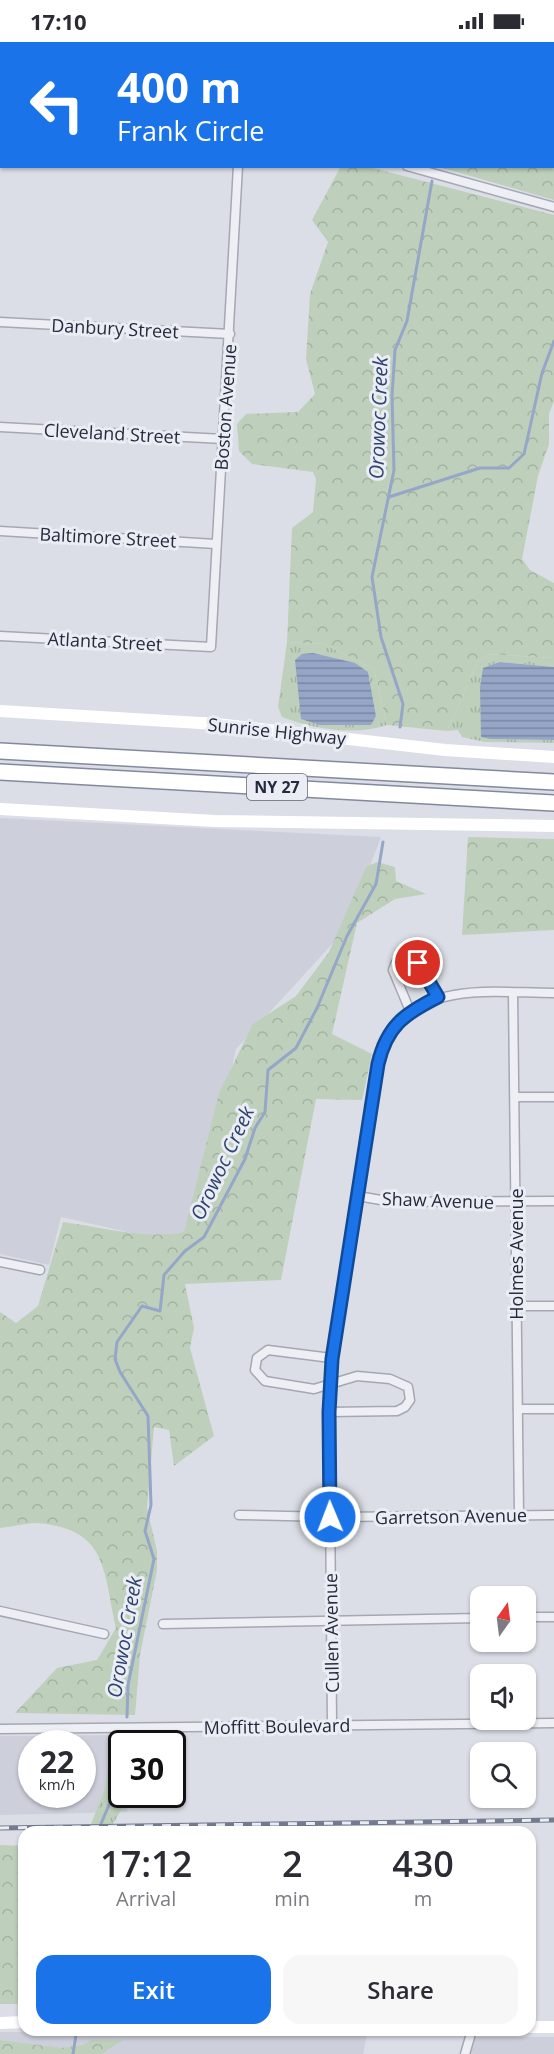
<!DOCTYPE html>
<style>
:root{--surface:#fff;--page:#f7f7f7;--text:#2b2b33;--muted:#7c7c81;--accent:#1a73e8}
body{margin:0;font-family:"Open Sans",sans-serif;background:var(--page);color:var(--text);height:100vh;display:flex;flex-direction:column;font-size:22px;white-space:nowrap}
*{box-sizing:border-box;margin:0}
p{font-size:20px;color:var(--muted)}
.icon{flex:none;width:33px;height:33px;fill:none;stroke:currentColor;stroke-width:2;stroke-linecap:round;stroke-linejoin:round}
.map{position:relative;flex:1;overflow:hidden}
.panel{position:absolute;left:18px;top:1784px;width:518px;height:210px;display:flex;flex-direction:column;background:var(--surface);border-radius:18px;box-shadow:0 2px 4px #0004}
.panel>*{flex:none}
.guide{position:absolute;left:0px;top:0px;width:555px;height:126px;box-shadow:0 2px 4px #0004;background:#1a73e8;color:#fff;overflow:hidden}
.needle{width:39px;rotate:14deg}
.buttons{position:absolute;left:470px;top:1544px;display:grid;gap:12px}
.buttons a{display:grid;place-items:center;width:66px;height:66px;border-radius:12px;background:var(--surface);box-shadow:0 2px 4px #0004;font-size:30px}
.speed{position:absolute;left:18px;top:1688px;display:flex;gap:12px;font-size:30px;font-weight:700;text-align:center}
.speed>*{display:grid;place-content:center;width:78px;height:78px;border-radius:50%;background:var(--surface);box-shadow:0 2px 4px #0004;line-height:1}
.speed small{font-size:15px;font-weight:400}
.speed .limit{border:3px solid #111;border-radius:9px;background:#fff;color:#111}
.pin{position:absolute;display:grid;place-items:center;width:51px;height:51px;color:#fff;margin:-26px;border:3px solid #fff;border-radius:50%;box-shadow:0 2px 6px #0007}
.me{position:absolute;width:66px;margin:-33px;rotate:359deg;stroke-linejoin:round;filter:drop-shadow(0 0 4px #0008)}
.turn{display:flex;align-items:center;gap:21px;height:126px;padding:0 18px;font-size:27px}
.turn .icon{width:78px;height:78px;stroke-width:2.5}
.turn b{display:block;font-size:42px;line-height:51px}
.eta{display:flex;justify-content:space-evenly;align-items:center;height:102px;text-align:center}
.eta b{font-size:36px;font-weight:600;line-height:42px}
.cta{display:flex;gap:12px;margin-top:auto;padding:12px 18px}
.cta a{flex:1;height:69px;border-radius:18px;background:var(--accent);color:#fff;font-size:24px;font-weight:600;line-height:69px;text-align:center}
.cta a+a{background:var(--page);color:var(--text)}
.status{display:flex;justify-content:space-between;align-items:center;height:42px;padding:0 30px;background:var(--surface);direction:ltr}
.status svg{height:16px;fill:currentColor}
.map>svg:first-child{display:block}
</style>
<div class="status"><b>17:10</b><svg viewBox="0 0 49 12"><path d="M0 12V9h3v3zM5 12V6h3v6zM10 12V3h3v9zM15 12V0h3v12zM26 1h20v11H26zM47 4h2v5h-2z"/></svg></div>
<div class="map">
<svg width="554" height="2012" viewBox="0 0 554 2012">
<defs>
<pattern id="grass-tufts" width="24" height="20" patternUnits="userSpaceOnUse" patternTransform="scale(1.5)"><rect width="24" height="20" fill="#bed0bc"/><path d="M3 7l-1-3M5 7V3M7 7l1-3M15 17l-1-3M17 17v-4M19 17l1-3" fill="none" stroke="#a3b3a2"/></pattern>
<pattern id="forest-crowns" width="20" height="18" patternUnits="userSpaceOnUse" patternTransform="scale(1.5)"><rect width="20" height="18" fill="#bed0bc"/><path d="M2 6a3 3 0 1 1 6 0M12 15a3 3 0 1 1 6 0" fill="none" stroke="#a3b3a2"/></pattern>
<pattern id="water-rules" width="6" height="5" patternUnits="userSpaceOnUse" patternTransform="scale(1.5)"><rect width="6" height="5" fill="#95a6c7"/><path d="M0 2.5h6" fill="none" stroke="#7987a3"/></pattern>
</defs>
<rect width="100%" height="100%" fill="#dbdee6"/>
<g fill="#cdd0db" fill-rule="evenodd">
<polygon points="0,776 381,795 345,888 236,1007 190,1204 61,1175 49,1223 0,1212"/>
<path d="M132,1693L131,1701H122V1752H128L127,1770L0,1773V1694ZM32,1701H82V1752H32Z"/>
<polygon points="0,1990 239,1991 367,1993 363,2012 0,2012"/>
<polygon points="475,1995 554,1995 554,2012 470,2012"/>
</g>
<g fill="url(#grass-tufts)" fill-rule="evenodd">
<path d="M287,600L324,602L374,627L387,683C355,694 313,687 282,675L278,665ZM313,611L368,630L376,674Z"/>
<polygon points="488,612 554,616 554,625 500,620 490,697 554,698 554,701 485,700 462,695 458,688 447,689 477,621"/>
<polygon points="112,1694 126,1696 125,1701 122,1701 124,1763 113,1782 91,1782 105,1747"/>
</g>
<g fill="url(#forest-crowns)">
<polygon points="378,0 554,0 554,158 439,125 554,124 554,2"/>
<polygon points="341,124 369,125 554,173 554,359 549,372 549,402 538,434 522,517 530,528 554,541 554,616 488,612 477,621 447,689 387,683 374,627 324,602 287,600 292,486 313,470 316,437 313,430 252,422 239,409 237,382 246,372 298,370 315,352 306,317 310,252 328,200 312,178"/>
<polygon points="468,795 554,797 554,888 462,893"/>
<path d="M377,820L395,825L396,839L426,852L395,857L357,881L332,992L372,1012L362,1058L316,1057L281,1238L185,1242L194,1286L190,1306L214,1394L174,1424L169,1388L154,1385L147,1466L157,1509V1528L140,1613L135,1673L15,1671L57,1626L97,1618L116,1586C103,1528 108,1487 37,1481C25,1481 12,1485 0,1486V1270L16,1281L38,1264L63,1180C102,1185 145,1198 184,1190L219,1051L253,982L296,954L329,910L366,825Z"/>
<polygon points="0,1803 24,1804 24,1962 0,1962"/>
<polygon points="0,1998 61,2006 83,2003 91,1998 123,1998 102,2012 0,2012"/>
</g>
<g fill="url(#water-rules)">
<polygon points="313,611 355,621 368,630 376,674 371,683 320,683 301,677 295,618 302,612"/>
<polygon points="500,620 554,625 554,698 490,697 481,695 480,645 483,626"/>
</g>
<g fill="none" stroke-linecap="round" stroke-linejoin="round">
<g stroke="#95a6c7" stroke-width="3">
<polyline points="394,2 395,0"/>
<polyline points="389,455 480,426 509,426 524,412 542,331 554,299"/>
<polyline points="400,685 403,662 381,595 372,535 394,428 392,354 395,308 407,279 432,139"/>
<polyline points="127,1675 128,1643 154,1517 145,1489 151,1463 148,1374 120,1330 115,1317 117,1300 142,1264 160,1269 164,1233 185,1209 204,1195 245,1117 255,1086 265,1070 268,1028 296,1006 317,966 347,894 376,842 383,800"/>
<polyline points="101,1782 111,1758 121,1696"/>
<polyline points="73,2012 76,1993"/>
</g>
<g stroke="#a4a8b3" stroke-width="11">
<g id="minor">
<polyline points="244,2 244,0"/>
<polyline points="0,74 2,74"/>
<polyline points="407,124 554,165"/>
<polyline points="0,280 230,292"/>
<polyline points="0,385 223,397"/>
<polyline points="0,489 216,502"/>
<polyline points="0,594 211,605 238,124"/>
<polyline points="513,951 519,1473"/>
<path d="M410,969L393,928C405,888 430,944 438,955"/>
<polyline points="515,1055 554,1055"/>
<polyline points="358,1154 392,1160 554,1159"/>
<polyline points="0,1220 40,1228"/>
<polyline points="516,1264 554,1264"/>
<polyline points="518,1367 554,1367"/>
<polyline points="329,1370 397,1369 405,1365 410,1358 408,1345 390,1337 357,1334 314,1347 265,1339 255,1328 257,1316 268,1308 331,1316"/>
<polyline points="239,1473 330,1475 554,1473"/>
<polyline points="0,1569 104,1592"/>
<polyline points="525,1575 554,1575"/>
<polyline points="163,1582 480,1576"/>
<path d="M332,1683L329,1342L382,1003C421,937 488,951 554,951"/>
<polyline points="0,1687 554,1681"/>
<polyline points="465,2012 472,1988"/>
</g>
</g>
<g stroke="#83899c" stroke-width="18">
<g id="motorway">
<polyline points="0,709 554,740"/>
<polyline points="0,730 554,761"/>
</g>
</g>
<use href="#minor" stroke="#eeeff4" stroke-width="8"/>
<g stroke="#fff" stroke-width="12">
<polyline points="0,669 217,682 445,708 554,715"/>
<polyline points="0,767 215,779 554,784"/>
<polyline points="0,1981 24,1980"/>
<polyline points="530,1985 554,1985"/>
</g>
<use href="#motorway" stroke="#fff" stroke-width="15"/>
<g stroke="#757b8f" stroke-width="5">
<polyline id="rail" points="0,1786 554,1778"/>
</g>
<use href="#rail" stroke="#eaedf4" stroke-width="3" stroke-dasharray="9" stroke-linecap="butt"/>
</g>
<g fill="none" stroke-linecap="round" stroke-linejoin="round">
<g stroke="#114b97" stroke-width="15">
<path id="route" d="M330,1475L329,1370L332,1317L378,1022C387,984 404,972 438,955L418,921"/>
</g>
<use href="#route" stroke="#1a73e8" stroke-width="10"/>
</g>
<g text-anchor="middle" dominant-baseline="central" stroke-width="6" stroke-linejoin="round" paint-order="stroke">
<rect fill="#eaedf4" stroke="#606473" stroke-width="1.5" x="247" y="732" width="60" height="26" rx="4.5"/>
<g font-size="16" font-weight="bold" fill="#252a3c">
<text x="277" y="745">NY 27</text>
</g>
<g font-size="18" fill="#252a3c" stroke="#eaedf4">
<text transform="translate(115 286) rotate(3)">Danbury Street</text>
<text transform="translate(225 365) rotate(-86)">Boston Avenue</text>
<text transform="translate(112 391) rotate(3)">Cleveland Street</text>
<text transform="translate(108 495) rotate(3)">Baltimore Street</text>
<text transform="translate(105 599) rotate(3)">Atlanta Street</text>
<text transform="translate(277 689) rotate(6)">Sunrise Highway</text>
<text transform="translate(438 1158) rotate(2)">Shaw Avenue</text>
<text transform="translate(516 1212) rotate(-90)">Holmes Avenue</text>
<text transform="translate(451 1474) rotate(-1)">Garretson Avenue</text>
<text transform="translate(331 1591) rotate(-91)">Cullen Avenue</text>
<text transform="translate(277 1684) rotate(-1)">Moffitt Boulevard</text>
</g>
<g font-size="20" font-style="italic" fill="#2f4270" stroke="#eaedf4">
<text transform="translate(378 376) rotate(-88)">Orowoc Creek</text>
<text transform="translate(222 1121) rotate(-65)">Orowoc Creek</text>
<text transform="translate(124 1595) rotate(-80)">Orowoc Creek</text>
</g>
</g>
</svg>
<div class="buttons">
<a><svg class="needle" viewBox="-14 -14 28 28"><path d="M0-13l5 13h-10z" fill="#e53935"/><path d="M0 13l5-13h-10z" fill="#7c7c81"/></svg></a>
<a><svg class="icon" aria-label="sound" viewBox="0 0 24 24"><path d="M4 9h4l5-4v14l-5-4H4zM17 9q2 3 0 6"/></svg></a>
<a><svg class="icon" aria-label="search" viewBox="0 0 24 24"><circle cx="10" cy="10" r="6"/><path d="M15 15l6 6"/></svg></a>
</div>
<div class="speed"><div>22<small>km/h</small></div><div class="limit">30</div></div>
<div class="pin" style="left:418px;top:921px;background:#d93025"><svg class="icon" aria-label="arrive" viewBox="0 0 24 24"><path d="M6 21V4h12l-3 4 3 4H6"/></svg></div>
<svg class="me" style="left:330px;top:1475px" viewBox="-20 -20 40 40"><circle r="17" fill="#1a73e8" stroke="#fff" stroke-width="3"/><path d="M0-11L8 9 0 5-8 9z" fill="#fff"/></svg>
<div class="guide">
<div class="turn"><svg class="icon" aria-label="left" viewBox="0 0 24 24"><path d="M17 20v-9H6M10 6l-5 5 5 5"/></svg><div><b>400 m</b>Frank Circle</div></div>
</div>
<section class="panel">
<div class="eta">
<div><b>17:12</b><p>Arrival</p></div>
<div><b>2</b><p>min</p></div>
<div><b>430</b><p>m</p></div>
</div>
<div class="cta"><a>Exit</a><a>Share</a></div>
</section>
</div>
